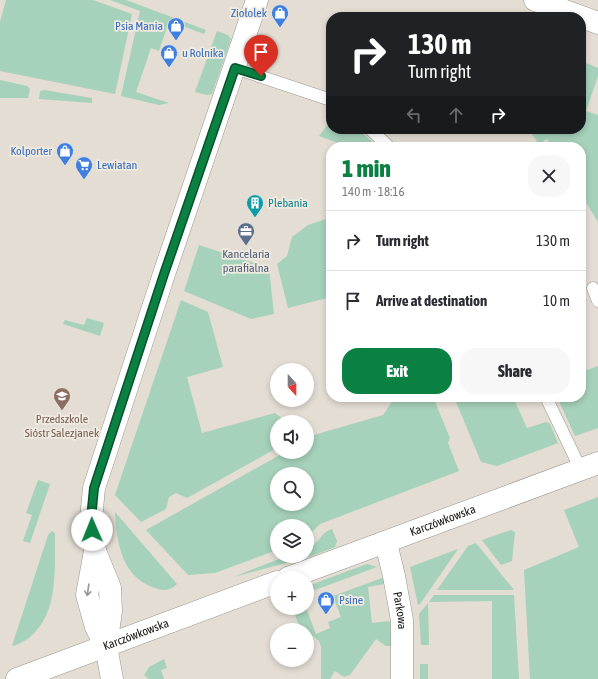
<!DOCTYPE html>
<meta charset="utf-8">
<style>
:root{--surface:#fff;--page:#f7f7f7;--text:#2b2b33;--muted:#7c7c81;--line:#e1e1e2;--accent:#0b8043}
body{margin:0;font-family:"Asap Condensed",sans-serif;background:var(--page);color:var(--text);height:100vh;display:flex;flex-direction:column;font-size:15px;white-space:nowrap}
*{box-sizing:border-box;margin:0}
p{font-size:13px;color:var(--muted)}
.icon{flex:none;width:22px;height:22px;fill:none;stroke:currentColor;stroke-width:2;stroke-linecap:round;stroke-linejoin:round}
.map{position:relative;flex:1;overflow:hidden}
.panel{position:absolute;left:326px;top:142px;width:260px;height:260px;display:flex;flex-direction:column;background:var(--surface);border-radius:16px;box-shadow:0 2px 6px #0003}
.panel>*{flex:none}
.banner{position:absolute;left:326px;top:12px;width:260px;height:122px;border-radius:16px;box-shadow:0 2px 6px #0003;background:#202124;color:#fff;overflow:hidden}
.needle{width:26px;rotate:159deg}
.buttons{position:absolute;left:270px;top:363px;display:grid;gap:8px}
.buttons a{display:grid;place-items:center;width:44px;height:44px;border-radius:50%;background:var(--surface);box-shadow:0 2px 6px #0003;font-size:20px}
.pin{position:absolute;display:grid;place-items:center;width:34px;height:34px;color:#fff;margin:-41px -17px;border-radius:50% 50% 50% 0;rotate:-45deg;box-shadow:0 0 4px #0007}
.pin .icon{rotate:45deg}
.me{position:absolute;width:44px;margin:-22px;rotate:359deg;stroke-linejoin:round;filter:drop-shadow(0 0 3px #0008)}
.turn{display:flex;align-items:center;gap:14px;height:84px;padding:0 16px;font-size:18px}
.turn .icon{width:52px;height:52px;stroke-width:2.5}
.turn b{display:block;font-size:28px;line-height:34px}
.lanes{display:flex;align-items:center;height:38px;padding:0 16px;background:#0003;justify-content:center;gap:20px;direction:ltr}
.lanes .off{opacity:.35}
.round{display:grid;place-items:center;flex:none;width:42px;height:42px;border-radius:16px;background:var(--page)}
.summary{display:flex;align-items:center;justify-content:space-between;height:68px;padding:0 16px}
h1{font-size:24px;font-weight:800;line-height:30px;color:var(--accent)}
.primary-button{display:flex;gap:8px;margin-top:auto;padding:8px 16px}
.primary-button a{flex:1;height:46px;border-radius:16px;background:var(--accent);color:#fff;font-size:16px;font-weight:800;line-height:46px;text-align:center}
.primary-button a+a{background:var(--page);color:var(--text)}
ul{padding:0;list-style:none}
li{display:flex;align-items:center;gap:12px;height:60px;padding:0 16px;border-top:1px solid var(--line)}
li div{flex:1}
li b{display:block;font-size:15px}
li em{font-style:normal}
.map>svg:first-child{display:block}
</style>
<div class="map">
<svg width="598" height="679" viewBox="0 0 598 679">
<rect width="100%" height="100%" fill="#e3ddd4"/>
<g fill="#a6d1ba" fill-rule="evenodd">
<polygon points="6,0 93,0 132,14 115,94 0,71 0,22"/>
<polygon points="110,0 126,0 206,30 204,34 169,21 159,51 151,48 136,92 169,103 159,105 121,96 140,11"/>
<polygon points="217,31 228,35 231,39 212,94 207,95 195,92"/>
<polygon points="581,61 598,68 598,76 586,111 598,115 598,222 581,194 581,147 552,147 547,139 539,144 528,129 581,129"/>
<polygon points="0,80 27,86 30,89 28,98 0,98"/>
<polygon points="44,90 92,98 92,103 39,99 40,91"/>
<polygon points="331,120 331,129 358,129 378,147 348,147 319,136"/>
<polygon points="331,213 331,297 288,308 277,264 287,256 292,237 308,225 329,218"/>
<polygon points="199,245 269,268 274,314 251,319 184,291"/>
<polygon points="181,300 208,312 223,367 187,377 202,433 275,413 287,422 277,422 277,448 187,498 176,493 169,497 166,509 141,522 115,495"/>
<polygon points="87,318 104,323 100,336 63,324 65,320 84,325"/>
<polygon points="598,366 598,428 575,436 557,397 581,397 581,372"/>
<path d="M395,397H402L403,402L421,400L422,397H433L450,438L448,443L459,471L320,524L307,537V526H277V550L215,573L188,575L146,530L285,452H307V440L314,435L383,415ZM277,474H307V504H277Z"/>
<polygon points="454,397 513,397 527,428 546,422 550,424 558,443 497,466 481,462"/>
<polygon points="38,480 50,484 30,543 23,541 32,515 26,513"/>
<polygon points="598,497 598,679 530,679 524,570 579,547 564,510"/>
<path d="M115,512L177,584C170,591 164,591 155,588C121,577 117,542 115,512Z"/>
<path d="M332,529L337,541L335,547L312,556L233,577L287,556H307V549C318,545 321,532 332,529Z"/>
<polygon points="511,530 515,532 512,561 501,565 482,540"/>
<path d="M52,531L55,533C54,569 60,612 29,638C24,641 18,645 12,646L48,535Z"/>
<polygon points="476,543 514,590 437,590 468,546"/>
<polygon points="458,549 420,604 418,605 410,567"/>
<polygon points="367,564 377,567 307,593 307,587 313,584"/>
<polygon points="385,577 384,584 368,587 372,623 390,621 392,644 391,646 386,646 376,639 350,675 344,677 335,671 330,679 321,679 321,647 319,641 299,625 293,611 306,608 316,634 330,628 328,622 341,617 333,596"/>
<polygon points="434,595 514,595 519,679 492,679 492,601 429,602"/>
<polygon points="428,603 429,645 421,645 419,614"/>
<polygon points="164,659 167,668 161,670 164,679 149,679 144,675 149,667"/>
<rect x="420" y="664" width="8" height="15"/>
</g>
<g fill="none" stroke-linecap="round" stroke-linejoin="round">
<g stroke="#9a958b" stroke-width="13">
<g id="service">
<polyline points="235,68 331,100"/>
<polyline points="370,129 389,147"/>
<polyline points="593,288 598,301"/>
<polyline points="546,397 581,470"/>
</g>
</g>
<g stroke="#9a958b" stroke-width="23">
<g id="minor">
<polyline points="535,0 598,23"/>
<path id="s1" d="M386,543L394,576L402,620V679"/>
<polyline points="95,551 87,595 96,627 106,646"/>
<path id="s2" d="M288,578L598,463"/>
<path id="s3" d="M17,679L277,582"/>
<polyline points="112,679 106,646 111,611 110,588 95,551 91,519 94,488 164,274 257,0"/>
</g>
</g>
<use href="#service" stroke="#fff" stroke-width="12"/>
<use href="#minor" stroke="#fff" stroke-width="22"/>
</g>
<defs><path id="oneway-shaft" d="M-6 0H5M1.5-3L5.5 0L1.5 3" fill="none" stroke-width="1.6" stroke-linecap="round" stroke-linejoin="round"/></defs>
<use stroke="#979694" href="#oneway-shaft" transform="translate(88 590) rotate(98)"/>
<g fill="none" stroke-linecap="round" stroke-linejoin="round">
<g stroke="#07532c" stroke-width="10">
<polyline id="route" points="92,530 91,519 94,488 164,274 235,68 261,76"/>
</g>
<use href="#route" stroke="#0b8043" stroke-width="7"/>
</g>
<defs>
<g id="shop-pin" transform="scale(0.9)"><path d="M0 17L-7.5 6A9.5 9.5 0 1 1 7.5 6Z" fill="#3f7fe0" stroke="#f0ebe1"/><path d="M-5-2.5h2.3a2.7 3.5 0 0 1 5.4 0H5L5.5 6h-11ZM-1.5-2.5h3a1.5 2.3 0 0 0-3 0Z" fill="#fff"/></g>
<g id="supermarket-pin" transform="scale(0.9)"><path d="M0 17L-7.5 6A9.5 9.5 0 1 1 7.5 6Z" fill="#3f7fe0" stroke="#f0ebe1"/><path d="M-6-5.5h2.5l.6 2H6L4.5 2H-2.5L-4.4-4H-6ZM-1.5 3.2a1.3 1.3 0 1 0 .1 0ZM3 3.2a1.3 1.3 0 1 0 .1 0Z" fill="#fff"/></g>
<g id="building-pin" transform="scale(0.9)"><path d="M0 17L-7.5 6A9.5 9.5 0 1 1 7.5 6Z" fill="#0f9aa8" stroke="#f0ebe1"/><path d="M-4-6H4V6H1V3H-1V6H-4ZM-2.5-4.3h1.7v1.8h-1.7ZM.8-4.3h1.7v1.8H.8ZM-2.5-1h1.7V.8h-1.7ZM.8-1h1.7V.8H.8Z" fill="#fff"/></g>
<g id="office-pin" transform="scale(0.9)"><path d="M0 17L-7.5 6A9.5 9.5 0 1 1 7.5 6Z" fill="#5c6f8a" stroke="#f0ebe1"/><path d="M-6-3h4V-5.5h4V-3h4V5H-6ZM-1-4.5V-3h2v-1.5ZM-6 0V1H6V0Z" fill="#fff"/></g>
<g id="school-pin" transform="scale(0.9)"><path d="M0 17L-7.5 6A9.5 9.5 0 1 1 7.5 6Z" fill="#8d6e63" stroke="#f0ebe1"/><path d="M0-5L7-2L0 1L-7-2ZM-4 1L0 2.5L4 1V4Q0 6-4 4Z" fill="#fff"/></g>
</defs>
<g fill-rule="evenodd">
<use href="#shop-pin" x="280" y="13"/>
<use href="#shop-pin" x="176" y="26"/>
<use href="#shop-pin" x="169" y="53"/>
<use href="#shop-pin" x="65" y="151"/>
<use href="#supermarket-pin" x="84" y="165"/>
<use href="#building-pin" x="255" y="203"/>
<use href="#office-pin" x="246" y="231"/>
<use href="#school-pin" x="62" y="396"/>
<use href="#shop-pin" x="326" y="600"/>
</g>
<g text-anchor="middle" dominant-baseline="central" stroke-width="3.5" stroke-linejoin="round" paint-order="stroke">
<g font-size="12" fill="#366cbe" stroke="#f0ebe1" text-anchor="end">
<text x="267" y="13">Ziołolek</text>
<text x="163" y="26">Psia Mania</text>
<text x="182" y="53" text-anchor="start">u Rolnika</text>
<text x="52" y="151">Kolporter</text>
<text x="97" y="165" text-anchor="start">Lewiatan</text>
<text x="339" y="600" text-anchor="start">Psine</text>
</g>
<g font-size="12" fill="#0d838f" stroke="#f0ebe1" text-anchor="start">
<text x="268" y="203">Plebania</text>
</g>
<g font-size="12" fill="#4e5e75" stroke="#f0ebe1">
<text x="246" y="254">Kancelaria<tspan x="246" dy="14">parafialna</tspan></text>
</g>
<g font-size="12" fill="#785e54" stroke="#f0ebe1">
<text x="62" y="419">Przedszkole<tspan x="62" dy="14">Sióstr Salezjanek</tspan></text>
</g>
<g font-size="12" fill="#171512" stroke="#f0ebe1">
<text stroke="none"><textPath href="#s2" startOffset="165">Karczówkowska</textPath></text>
<text stroke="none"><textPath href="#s1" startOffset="69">Parkowa</textPath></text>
<text stroke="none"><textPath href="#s3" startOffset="127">Karczówkowska</textPath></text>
</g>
</g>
</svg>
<div class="buttons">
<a><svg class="needle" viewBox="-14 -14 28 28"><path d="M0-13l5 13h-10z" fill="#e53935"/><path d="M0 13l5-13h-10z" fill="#7c7c81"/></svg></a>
<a><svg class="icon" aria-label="sound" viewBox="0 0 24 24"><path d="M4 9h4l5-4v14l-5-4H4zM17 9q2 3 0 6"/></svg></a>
<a><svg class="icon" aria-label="search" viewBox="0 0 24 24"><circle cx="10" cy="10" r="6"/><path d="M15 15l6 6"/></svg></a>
<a><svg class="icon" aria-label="layers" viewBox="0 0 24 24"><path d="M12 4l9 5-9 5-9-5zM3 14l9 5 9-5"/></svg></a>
<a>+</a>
<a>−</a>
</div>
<div class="pin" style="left:261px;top:76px;background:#d93025"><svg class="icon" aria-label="arrive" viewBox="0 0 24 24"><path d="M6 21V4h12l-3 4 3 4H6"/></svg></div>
<svg class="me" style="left:92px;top:530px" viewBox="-20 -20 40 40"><circle r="19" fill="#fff"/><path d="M0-13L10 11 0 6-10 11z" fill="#0b8043"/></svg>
<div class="banner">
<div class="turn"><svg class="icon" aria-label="right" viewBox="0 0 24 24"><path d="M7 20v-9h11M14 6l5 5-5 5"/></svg><div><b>130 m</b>Turn right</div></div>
<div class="lanes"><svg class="icon off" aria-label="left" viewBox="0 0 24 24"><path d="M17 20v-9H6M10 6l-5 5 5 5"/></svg><svg class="icon off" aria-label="ahead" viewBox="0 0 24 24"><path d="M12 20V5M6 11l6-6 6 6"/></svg><svg class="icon" aria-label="right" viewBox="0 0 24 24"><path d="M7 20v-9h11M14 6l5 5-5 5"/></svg></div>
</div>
<section class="panel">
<div class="summary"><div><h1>1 min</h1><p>140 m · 18:16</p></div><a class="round"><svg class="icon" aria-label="close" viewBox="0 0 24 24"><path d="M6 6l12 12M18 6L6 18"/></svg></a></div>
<ul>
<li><svg class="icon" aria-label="right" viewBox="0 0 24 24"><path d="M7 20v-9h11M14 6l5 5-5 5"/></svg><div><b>Turn right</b></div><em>130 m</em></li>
<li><svg class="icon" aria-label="arrive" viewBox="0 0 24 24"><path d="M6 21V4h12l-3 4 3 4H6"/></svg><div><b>Arrive at destination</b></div><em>10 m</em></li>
</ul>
<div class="primary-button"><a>Exit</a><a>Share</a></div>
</section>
</div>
